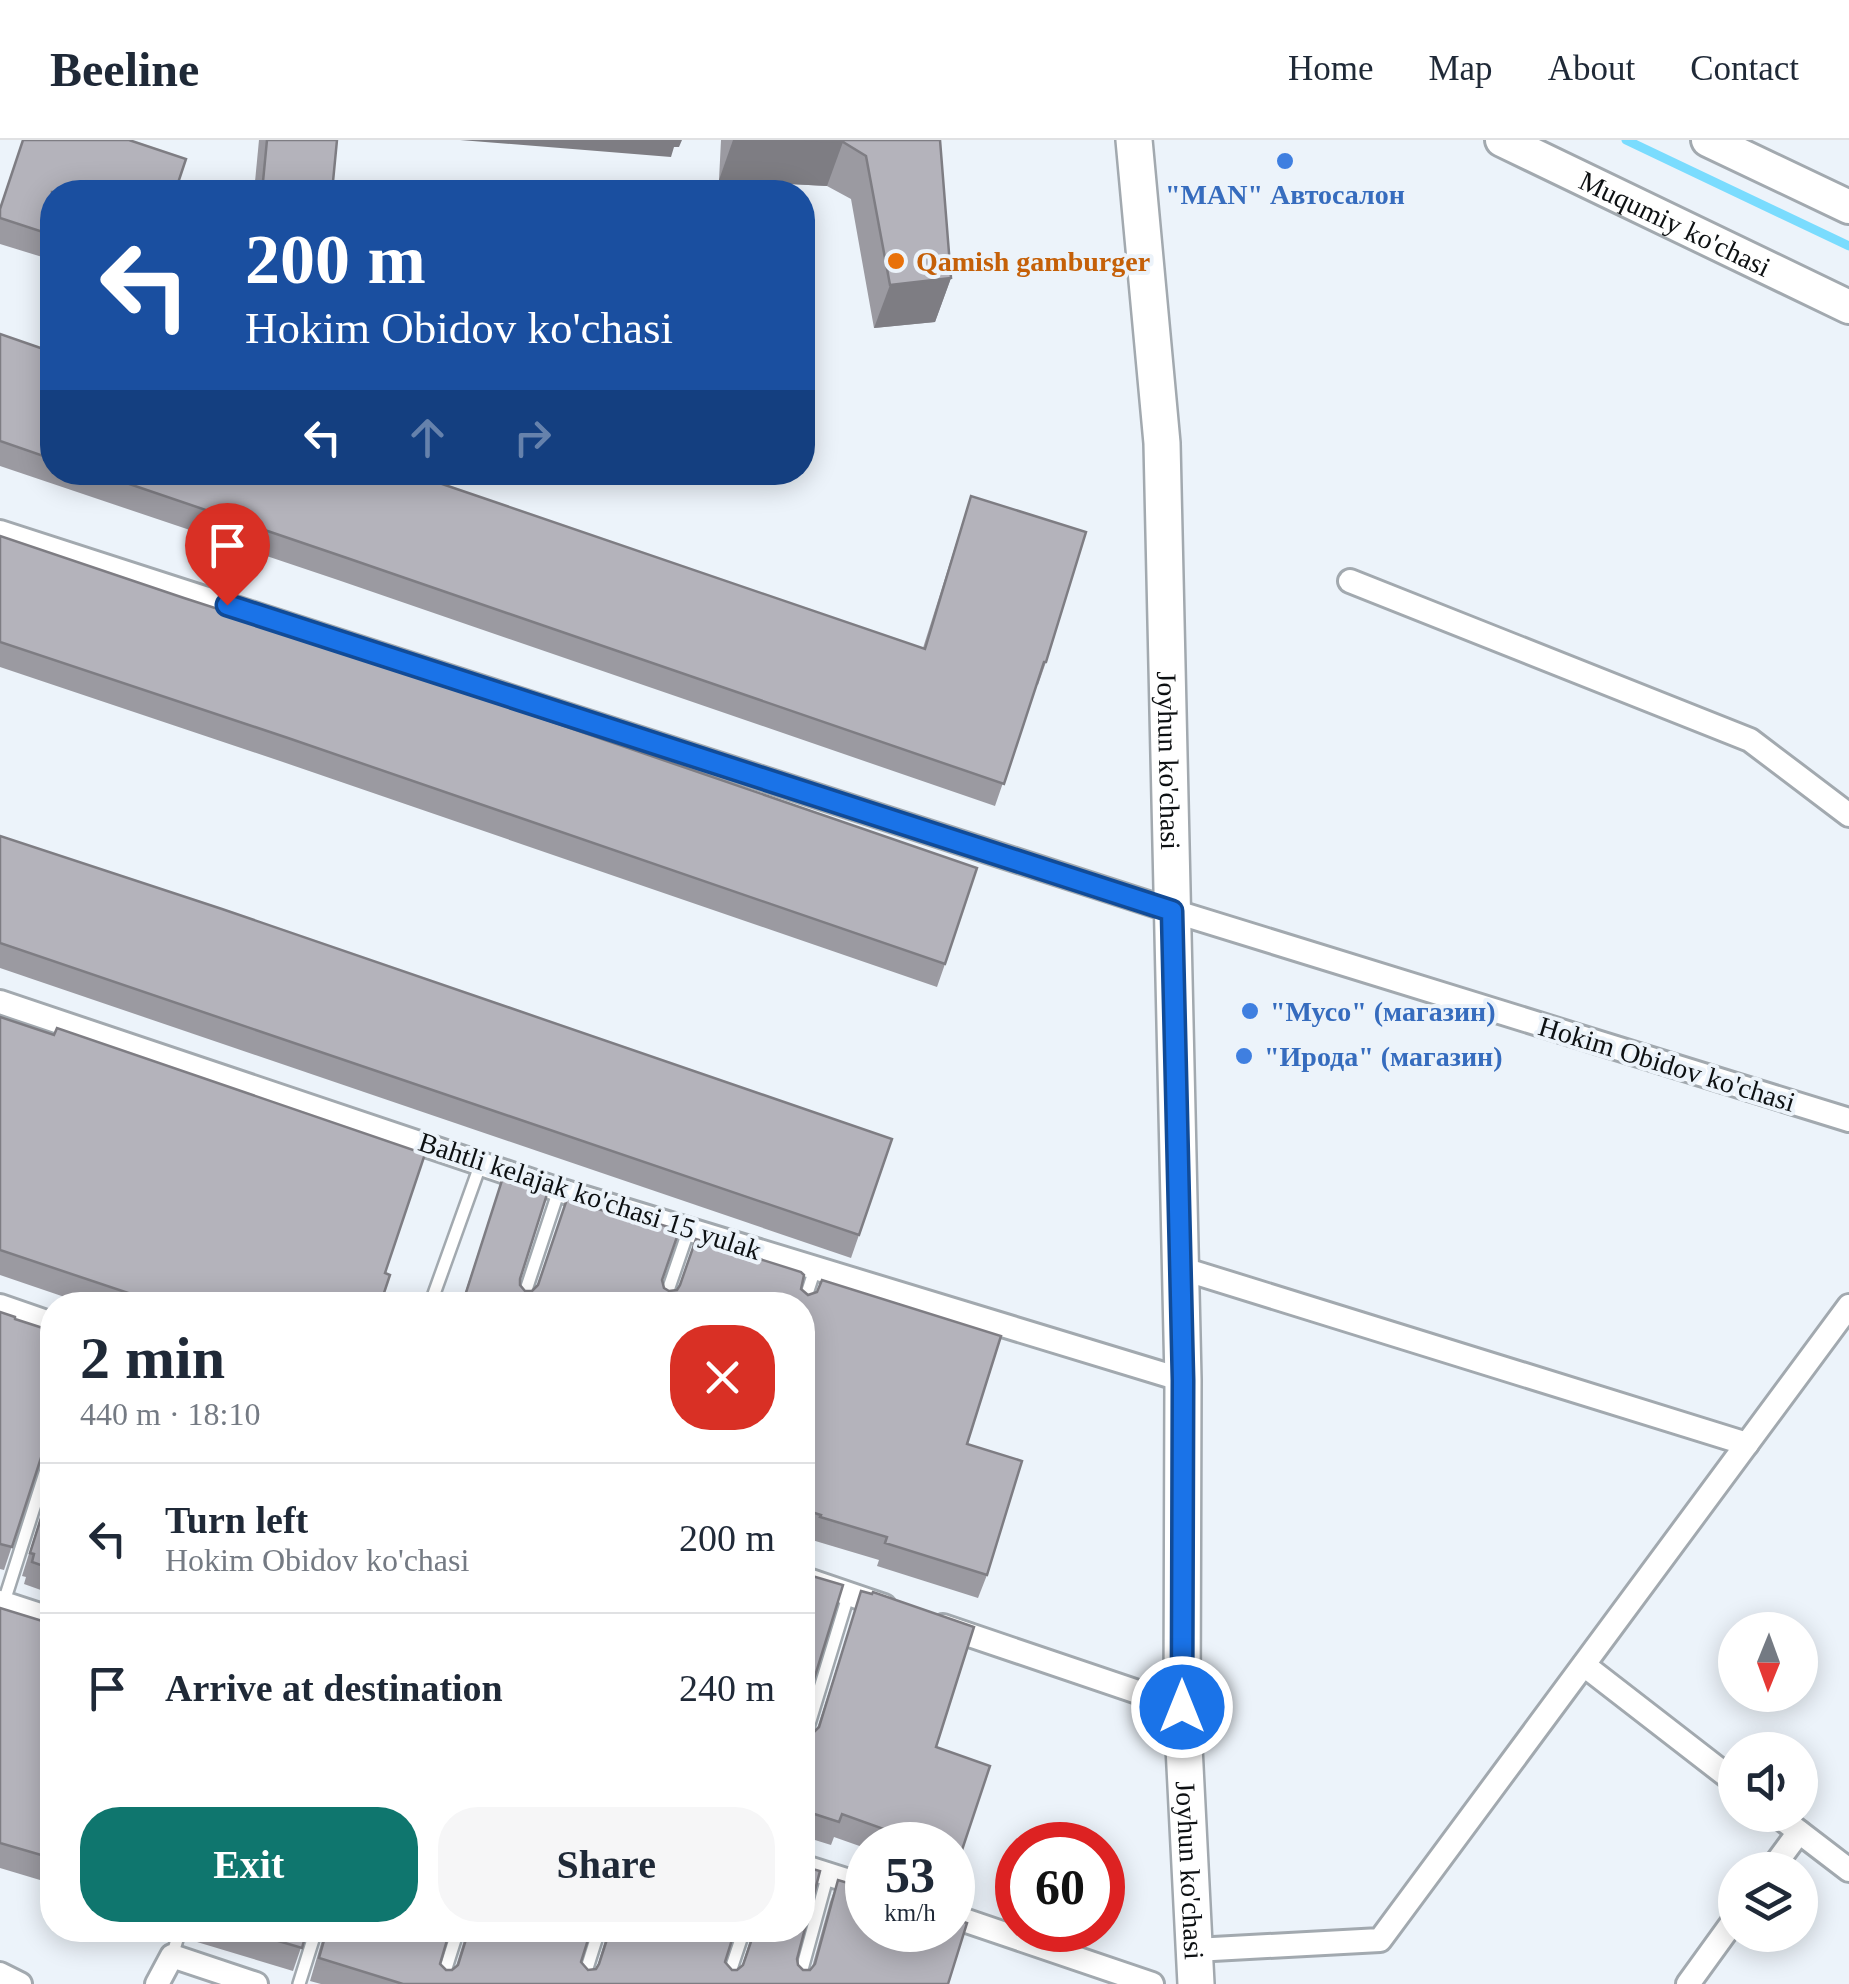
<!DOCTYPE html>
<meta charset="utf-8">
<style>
:root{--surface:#fff;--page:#f6f6f7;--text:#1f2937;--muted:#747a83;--line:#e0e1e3;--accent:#0f766e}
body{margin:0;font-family:Georgia,serif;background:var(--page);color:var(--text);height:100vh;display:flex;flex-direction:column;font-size:38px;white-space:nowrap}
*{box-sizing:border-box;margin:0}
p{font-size:32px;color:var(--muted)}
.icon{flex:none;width:55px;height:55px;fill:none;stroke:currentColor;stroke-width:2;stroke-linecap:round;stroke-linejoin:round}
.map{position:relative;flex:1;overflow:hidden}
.side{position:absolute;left:40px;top:1152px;width:775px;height:650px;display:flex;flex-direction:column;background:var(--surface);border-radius:40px;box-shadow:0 5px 25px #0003}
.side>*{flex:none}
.hud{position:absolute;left:40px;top:40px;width:775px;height:305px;border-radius:40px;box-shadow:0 5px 25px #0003;background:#1a4fa0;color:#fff;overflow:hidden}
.needle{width:65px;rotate:181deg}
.fabs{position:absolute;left:1718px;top:1472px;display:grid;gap:20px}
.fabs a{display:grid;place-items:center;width:100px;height:100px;border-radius:50%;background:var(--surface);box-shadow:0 5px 25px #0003;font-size:50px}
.speed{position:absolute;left:845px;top:1682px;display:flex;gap:20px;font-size:50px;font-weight:700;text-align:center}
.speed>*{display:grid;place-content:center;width:130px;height:130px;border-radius:50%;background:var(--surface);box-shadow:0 5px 25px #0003;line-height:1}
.speed small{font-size:25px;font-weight:400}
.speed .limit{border:15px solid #d22;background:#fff;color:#111}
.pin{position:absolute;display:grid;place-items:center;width:85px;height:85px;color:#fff;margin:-102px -42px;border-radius:50% 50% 50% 0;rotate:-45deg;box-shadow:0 0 10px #0007}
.pin .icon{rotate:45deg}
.me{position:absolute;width:110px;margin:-55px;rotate:0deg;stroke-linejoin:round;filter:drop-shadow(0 0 8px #0008)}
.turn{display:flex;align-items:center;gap:35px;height:210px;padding:0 40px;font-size:45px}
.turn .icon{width:130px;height:130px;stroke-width:2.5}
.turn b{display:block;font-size:70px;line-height:85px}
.lanes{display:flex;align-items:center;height:95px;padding:0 40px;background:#0003;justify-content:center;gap:50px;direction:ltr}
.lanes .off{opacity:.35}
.round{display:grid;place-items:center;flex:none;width:105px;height:105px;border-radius:40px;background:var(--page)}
.overview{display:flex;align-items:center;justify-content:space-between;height:170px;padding:0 40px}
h1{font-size:60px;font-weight:800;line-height:75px}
.action{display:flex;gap:20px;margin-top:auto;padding:20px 40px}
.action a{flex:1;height:115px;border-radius:40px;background:var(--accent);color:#fff;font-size:40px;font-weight:800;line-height:115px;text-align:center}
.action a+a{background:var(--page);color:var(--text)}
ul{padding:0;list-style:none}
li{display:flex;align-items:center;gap:30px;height:150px;padding:0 40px;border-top:2px solid var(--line)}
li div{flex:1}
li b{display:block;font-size:38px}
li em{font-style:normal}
header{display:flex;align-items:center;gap:60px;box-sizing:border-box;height:140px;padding:0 50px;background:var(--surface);border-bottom:2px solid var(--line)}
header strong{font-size:48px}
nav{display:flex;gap:55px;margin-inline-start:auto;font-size:35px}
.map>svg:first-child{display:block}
</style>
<header>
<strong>Beeline</strong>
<nav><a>Home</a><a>Map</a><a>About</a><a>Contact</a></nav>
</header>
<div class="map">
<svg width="1849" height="1844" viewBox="0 0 1849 1844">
<rect width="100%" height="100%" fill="#ecf3fa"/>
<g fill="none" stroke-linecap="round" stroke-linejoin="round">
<polyline stroke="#7adcfe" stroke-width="9" points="1626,0 1849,106"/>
<g stroke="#a2a9af" stroke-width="16">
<g id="lane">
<polyline points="430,1165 481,1023"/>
<polyline points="521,1165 559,1050"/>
<polyline points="663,1165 689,1089"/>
<polyline points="802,1169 816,1126"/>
<polyline points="0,1474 52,1311"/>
<polyline points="802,1607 849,1453"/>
<polyline points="48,1753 52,1738"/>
<polyline points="172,1816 180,1790"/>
<polyline points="299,1844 316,1790"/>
<polyline points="441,1844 458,1790"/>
<polyline points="582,1844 599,1790"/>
<polyline points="726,1844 744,1790"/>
<polyline points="798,1844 828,1734"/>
</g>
</g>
<g stroke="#a2a9af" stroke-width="28">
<g id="street">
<polyline points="0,392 1173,771 1849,980"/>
<polyline points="1350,441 1750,600 1849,675"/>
<polyline points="0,862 559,1050 1183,1240"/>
<polyline points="1180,1128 1747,1304"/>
<polyline points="0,1166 52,1184"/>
<polyline points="802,1438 884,1466"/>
<polyline points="0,1462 52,1479"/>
<polyline points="943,1486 1182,1567"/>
<polyline points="1584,1525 1735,1642"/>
<polyline points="1777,1675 1849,1730"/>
<polyline points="802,1726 868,1747"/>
<polyline points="1771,1730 1799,1692"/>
<polyline points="952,1776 1152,1844"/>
<polyline points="1195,1810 1380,1800 1849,1166"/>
<polyline points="0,1834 20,1844"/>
<polyline points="157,1844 172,1816 256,1844"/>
<polyline points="1688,1844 1735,1779"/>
</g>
</g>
<g stroke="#a2a9af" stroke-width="38">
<g id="secondary">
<path id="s1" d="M1502,0L1849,167"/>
<polyline points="1708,0 1849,67"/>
</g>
</g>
<g stroke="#a2a9af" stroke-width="40">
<g id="primary">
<path id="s2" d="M1134,0L1162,303L1183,1240L1182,1567L1196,1844"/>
</g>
</g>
<use href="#lane" stroke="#fff" stroke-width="11"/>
<use href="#street" stroke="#fff" stroke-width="22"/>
<use href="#secondary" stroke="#fff" stroke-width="32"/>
<use href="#primary" stroke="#fff" stroke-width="35"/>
</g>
<g fill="#9b9aa1">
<polygon points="259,0 337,0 332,52 254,52"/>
<polygon points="721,0 940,0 951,138 935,182 874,188 851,59 827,46 719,40"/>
<polygon points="52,52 52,120 0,104 0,68"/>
<polygon points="0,194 52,212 52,332 407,332 923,508 971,356 1046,522 1038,545 1037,544 995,666 338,440 0,326"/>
<polygon points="0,396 945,824 937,847 280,621 0,527"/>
<polygon points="0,696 859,1095 851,1118 0,828"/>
<polygon points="0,877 385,1133 380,1165 88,1165 0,1135"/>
<polygon points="504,1034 520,1145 525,1151 662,1140 664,1148 669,1151 801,1149 967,1304 987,1435 978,1458 877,1426 879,1420 812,1400 812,1397 802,1394 802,1165 461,1165"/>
<polygon points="0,1172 15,1179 49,1302 45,1307 4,1430 0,1429"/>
<polygon points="52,1340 52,1454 24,1444 26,1437 22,1436"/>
<polygon points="861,1451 936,1607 960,1716 952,1737 952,1705 868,1705 868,1709 834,1697 831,1705 802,1696 802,1588 807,1593 813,1593 817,1589"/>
<polygon points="0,1468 52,1484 52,1730 46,1731 40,1740 0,1728"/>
<polygon points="838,1740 948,1844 321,1844 310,1841 325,1790 450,1790 440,1824 446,1830 452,1830 456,1826 467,1790 591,1790 581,1822 588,1830 596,1829 597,1827 608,1790 735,1790 725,1822 732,1830 737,1830 742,1826 753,1790 802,1790 798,1825 803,1830 810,1830 812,1827 830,1762"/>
<polygon points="189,1790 307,1790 293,1831 187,1799"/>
</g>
<g fill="#7e7d83">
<polygon points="460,0 682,0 679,7 674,7 671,17"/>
<polygon points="733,0 805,0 843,2 827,46 719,40"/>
<polygon points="951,138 935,182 874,188 890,145"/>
<polygon points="52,1284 52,1302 49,1302 43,1308"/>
<polygon points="52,1711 52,1730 46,1731 40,1740 48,1717"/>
</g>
<g fill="#b4b3bb" stroke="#7e7d83" stroke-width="2.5">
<polygon points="23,0 129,0 186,19 175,52 52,52 52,95 0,78 0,69"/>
<polygon points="267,0 337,0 332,52 262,52"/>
<polygon points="805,0 940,0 951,138 890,145 866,16 843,2"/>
<polygon points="0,194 52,212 52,319 0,301"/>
<polygon points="94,332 407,332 925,509 971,356 1086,392 1046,522 1044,522 1004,644 347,418"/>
<polygon points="0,396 184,458 308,498 977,728 945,824 288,598 0,502"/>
<polygon points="0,696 222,769 892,999 859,1095 0,803"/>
<polygon points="0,877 54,895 57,888 425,1014 385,1133 390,1135 380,1165 164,1165 0,1110"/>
<polygon points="504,1034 549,1048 520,1139 520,1145 525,1151 532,1151 538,1145 567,1059 626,1078 627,1074 672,1088 671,1091 678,1094 662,1140 664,1148 669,1151 677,1150 680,1145 696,1099 801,1132 804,1135 801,1149 808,1155 817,1152 822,1140 1001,1196 967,1304 1022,1321 987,1435 885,1403 887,1397 820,1377 821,1375 802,1369 802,1165 462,1165"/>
<polygon points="0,1172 15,1177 15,1179 52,1191 52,1284 12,1407 0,1404"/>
<polygon points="52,1343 52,1429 32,1422 34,1414 30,1413"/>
<polygon points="802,1433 843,1445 802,1578"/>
<polygon points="861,1451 872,1454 873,1452 974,1487 936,1607 990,1626 960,1716 952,1714 952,1705 928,1705 842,1674 839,1682 802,1670 802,1588 807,1593 813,1593 819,1587"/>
<polygon points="0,1468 52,1484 52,1711 48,1717 0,1703"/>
<polygon points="802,1726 820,1731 797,1819 798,1825 803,1830 810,1830 815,1824 838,1740 868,1749 868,1790 952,1790 952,1778 967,1783 948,1844 403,1844 319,1818 327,1790 450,1790 440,1824 446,1830 452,1830 458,1825 469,1790 591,1790 581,1822 588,1830 596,1829 599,1824 610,1790 735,1790 725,1822 732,1830 737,1830 743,1825 755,1790 802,1790"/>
<polygon points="241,1790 307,1790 302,1808"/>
</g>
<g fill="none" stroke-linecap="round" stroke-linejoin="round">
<g stroke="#114b97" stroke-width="25">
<polyline id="route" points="227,465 1172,771 1183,1240 1182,1567"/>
</g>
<use href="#route" stroke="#1a73e8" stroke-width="18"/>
</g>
<g fill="#3f7fe0" stroke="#ecf3fa" stroke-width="4">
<circle cx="1285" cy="21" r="10"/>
<circle cx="1250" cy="871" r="10"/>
<circle cx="1244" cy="916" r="10"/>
</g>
<circle fill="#e8710a" stroke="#ecf3fa" stroke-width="4" cx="896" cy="121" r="10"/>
<g text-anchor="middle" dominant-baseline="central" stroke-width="8" stroke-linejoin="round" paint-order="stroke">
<g font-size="28" font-weight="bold" fill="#366cbe" stroke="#ecf3fa" text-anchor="start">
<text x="1285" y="54" text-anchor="middle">"MAN" Автосалон</text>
<text x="1270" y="871">"Мусо" (магазин)</text>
<text x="1264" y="916">"Ирода" (магазин)</text>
</g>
<g font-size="28" fill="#0d1012" stroke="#ecf3fa">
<text stroke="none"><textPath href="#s1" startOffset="192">Muqumiy ko'chasi</textPath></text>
<text stroke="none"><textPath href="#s2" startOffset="622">Joyhun ko'chasi</textPath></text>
<text transform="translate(1667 924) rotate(17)">Hokim Obidov ko'chasi</text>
<text transform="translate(590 1056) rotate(18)">Bahtli kelajak ko'chasi 15 yulak</text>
<text stroke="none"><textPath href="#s2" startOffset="1732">Joyhun ko'chasi</textPath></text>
</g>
<g font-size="28" font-weight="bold" fill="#c56008" stroke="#ecf3fa" text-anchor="start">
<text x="916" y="121">Qamish gamburger</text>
</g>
</g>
</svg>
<div class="fabs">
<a><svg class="needle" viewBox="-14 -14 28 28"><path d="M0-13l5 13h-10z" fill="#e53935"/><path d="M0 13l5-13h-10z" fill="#747a83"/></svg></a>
<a><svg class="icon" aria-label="sound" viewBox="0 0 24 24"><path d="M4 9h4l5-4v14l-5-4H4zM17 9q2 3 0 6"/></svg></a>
<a><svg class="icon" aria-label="layers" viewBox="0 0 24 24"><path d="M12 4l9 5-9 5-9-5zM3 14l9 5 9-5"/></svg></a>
</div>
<div class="speed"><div>53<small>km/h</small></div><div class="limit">60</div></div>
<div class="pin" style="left:227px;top:465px;background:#d93025"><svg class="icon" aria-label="arrive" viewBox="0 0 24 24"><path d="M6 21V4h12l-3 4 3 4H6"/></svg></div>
<svg class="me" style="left:1182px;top:1567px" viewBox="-20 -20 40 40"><circle r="17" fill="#1a73e8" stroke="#fff" stroke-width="3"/><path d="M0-11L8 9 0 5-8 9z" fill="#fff"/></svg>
<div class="hud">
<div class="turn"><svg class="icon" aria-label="left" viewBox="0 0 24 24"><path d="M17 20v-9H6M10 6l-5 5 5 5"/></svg><div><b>200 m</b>Hokim Obidov ko'chasi</div></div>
<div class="lanes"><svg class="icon" aria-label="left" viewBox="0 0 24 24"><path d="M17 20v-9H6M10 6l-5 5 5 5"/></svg><svg class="icon off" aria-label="ahead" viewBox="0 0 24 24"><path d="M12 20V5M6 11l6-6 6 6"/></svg><svg class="icon off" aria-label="right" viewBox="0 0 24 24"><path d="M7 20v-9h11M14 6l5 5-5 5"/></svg></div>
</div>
<section class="side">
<div class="overview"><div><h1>2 min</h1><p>440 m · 18:10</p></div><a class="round" style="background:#d93025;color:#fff"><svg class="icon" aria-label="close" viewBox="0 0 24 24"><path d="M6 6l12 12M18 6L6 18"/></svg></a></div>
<ul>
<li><svg class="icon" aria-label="left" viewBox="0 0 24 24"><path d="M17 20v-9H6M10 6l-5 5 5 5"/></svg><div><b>Turn left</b><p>Hokim Obidov ko'chasi</p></div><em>200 m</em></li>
<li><svg class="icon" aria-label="arrive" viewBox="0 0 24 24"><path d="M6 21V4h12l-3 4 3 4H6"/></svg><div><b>Arrive at destination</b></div><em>240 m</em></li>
</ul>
<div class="action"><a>Exit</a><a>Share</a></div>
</section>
</div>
